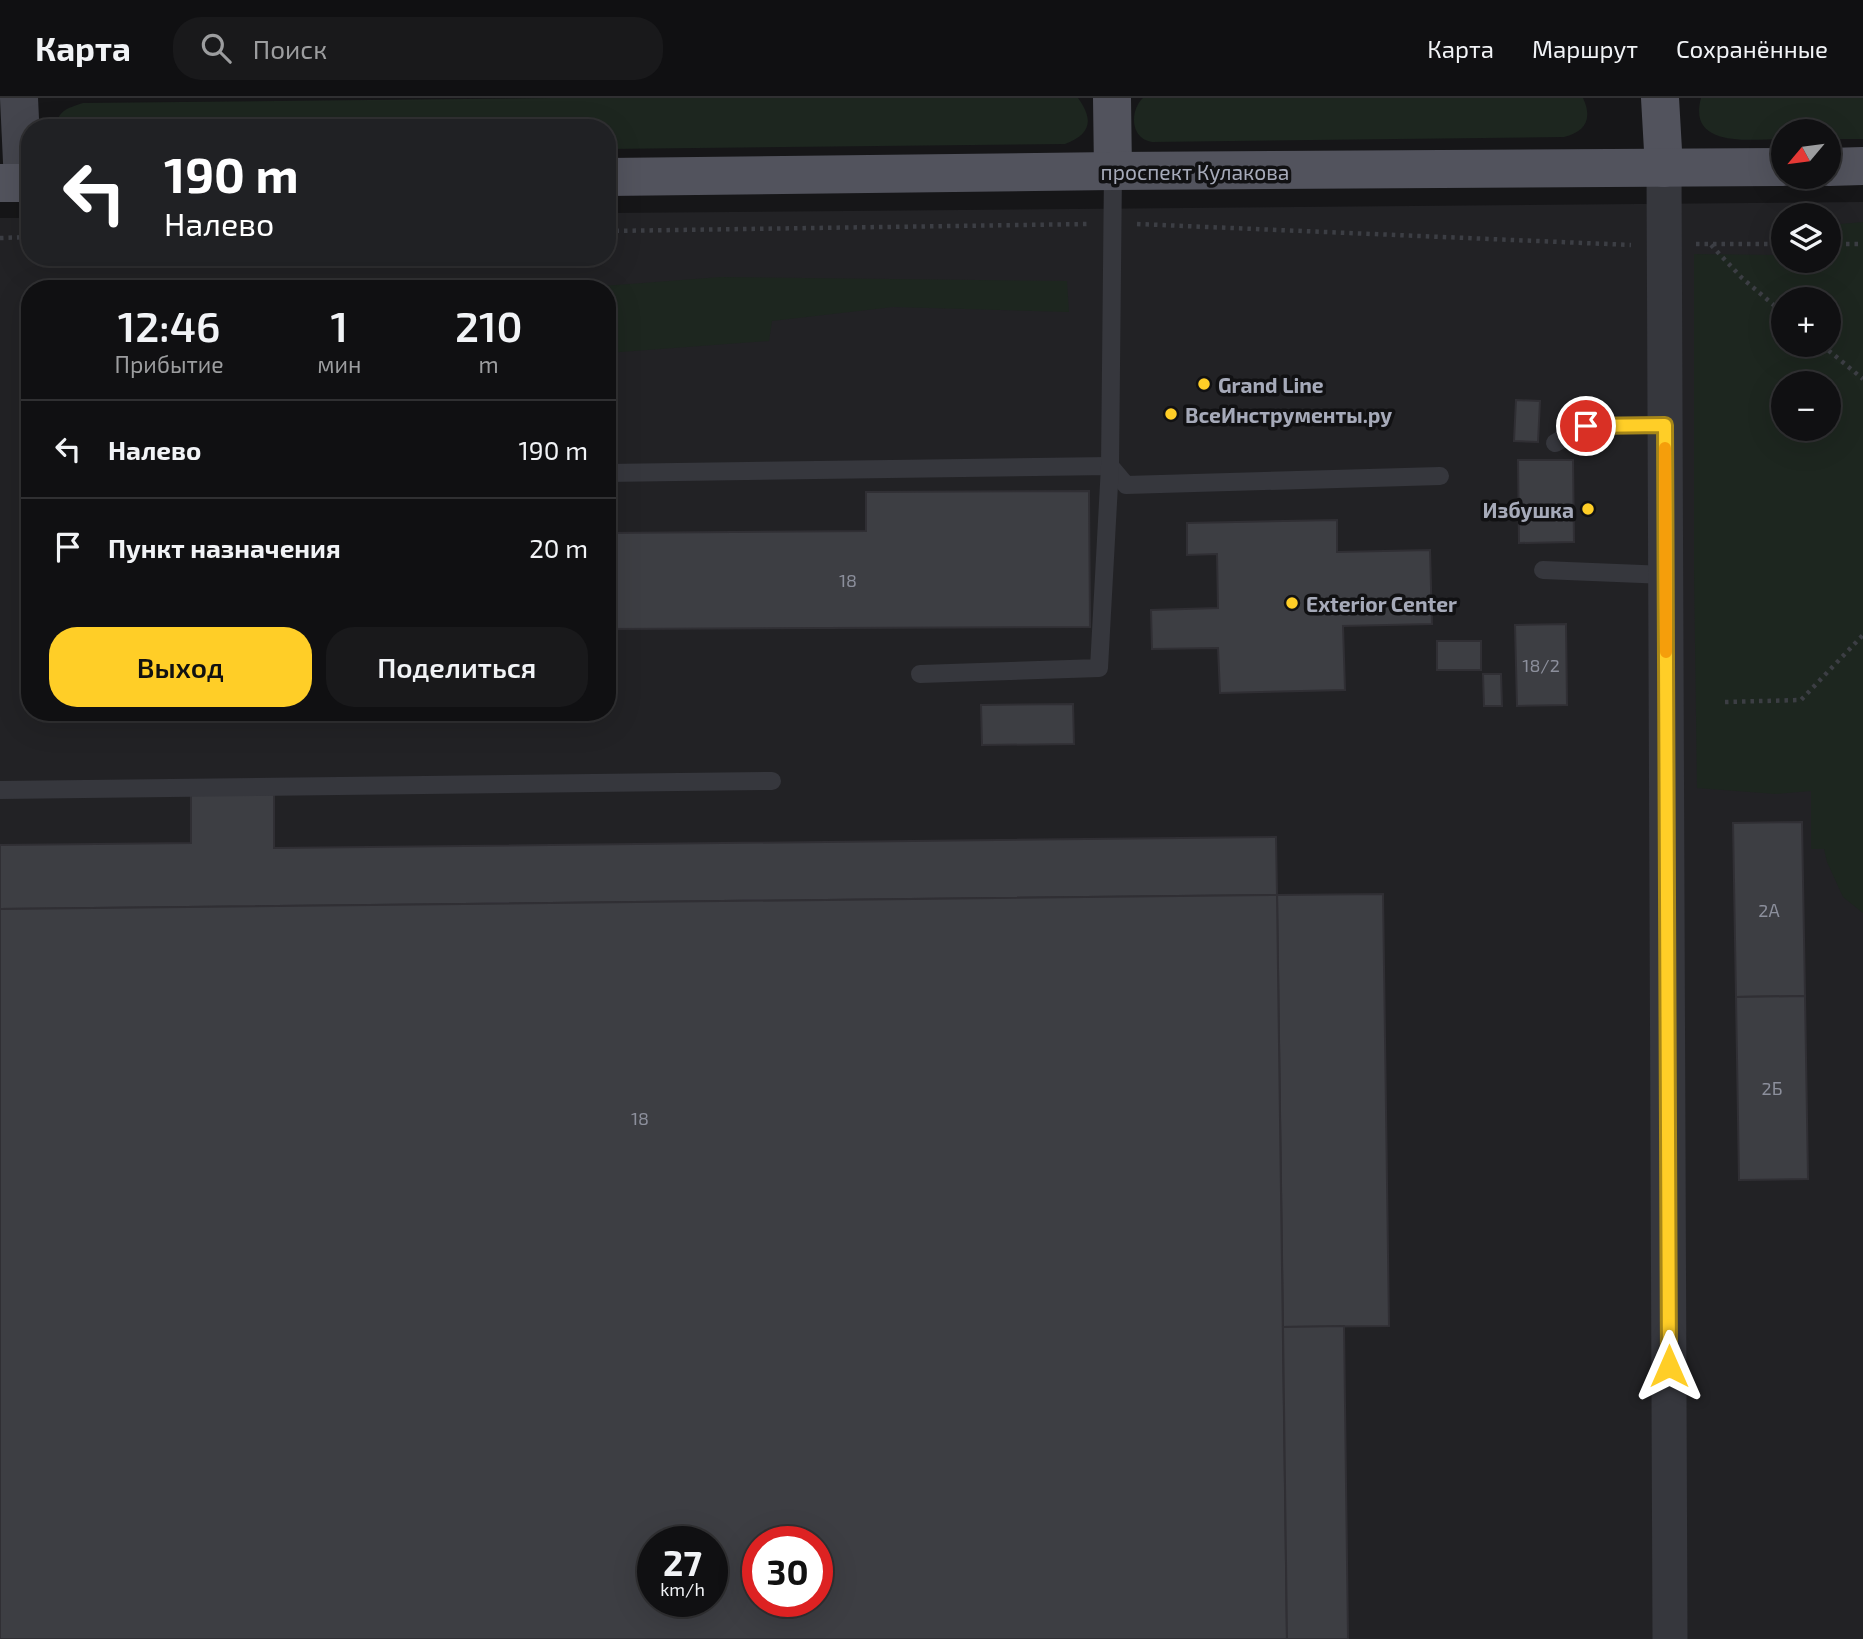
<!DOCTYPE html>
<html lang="ru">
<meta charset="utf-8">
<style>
:root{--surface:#101012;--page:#19191b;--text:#f1f3f6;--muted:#9c9d9f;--line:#303032;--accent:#ffce27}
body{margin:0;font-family:"Exo 2",sans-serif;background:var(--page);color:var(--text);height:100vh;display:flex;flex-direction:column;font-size:26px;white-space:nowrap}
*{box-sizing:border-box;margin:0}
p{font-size:23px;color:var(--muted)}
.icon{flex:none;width:38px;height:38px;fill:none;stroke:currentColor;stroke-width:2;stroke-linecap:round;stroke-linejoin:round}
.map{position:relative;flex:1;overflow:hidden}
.side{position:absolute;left:21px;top:182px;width:595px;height:441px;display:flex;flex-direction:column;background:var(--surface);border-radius:28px;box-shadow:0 7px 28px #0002,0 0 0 2px var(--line)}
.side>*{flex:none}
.top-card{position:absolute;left:21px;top:21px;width:595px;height:147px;border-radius:28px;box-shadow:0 7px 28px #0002,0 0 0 2px var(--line);background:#202124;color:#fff;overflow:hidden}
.needle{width:46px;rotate:241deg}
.tools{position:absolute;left:1771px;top:21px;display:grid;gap:14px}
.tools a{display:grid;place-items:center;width:70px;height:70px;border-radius:50%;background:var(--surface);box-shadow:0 7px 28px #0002,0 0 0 2px var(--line);font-size:35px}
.speed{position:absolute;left:637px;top:1428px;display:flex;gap:14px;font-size:35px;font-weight:700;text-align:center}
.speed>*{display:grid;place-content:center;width:91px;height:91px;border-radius:50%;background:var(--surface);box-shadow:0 7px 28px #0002,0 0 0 2px var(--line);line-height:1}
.speed small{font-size:18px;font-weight:400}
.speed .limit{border:10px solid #d22;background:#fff;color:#111}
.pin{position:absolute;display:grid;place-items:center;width:60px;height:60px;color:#fff;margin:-30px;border:4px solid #fff;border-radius:50%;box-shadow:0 2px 7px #0007}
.me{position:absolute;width:77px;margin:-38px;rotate:0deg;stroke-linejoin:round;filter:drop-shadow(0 0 5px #0008)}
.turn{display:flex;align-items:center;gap:24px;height:147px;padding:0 28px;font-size:32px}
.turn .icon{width:91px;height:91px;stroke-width:2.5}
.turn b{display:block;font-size:49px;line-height:60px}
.eta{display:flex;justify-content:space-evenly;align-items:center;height:119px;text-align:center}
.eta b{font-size:42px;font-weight:600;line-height:49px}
.cta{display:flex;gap:14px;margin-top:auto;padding:14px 28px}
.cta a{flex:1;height:80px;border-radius:28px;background:var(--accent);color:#111;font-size:28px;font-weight:600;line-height:80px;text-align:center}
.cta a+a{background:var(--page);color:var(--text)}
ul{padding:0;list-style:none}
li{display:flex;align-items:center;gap:21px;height:98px;padding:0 28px;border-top:2px solid var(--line)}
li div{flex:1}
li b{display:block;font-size:26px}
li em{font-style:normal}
header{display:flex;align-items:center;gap:42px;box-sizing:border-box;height:98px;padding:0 35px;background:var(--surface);border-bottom:2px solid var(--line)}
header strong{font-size:33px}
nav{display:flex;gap:38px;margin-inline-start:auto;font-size:24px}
.search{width:490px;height:63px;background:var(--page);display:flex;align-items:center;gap:18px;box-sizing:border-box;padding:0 24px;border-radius:28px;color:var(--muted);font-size:26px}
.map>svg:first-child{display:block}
</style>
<header>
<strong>Карта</strong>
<div class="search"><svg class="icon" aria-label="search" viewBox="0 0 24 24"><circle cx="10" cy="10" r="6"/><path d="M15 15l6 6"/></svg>Поиск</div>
<nav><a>Карта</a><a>Маршрут</a><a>Сохранённые</a></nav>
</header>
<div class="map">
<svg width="1863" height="1541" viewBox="0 0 1863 1541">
<rect width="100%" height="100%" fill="#161618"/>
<path fill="#222225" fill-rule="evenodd" d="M1863,104V1541H0V120H30V159H607V115ZM1783,117H1829V163H1783ZM30,191H607V614H30ZM1783,201H1829V247H1783ZM1783,285H1829V331H1783ZM653,1444H712V1503H653ZM758,1444H817V1503H758Z"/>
<g fill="#1d261f" fill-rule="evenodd">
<path d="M553,0H1078C1094,22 1091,36 1065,46L607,51V30H54C60,12 65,11 83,5Z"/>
<path d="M1143,0H1583C1593,21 1585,34 1564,39L1152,44C1148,43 1144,42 1141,39C1130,29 1133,9 1143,0Z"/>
<path d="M1701,0H1863V41H1829V33H1783V41C1752,41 1687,51 1701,0Z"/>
<path d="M1863,124V815L1843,799L1827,764L1824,751H1811V693L1776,696L1697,690L1694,472V156L1774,157L1775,131H1783V163H1829V127ZM1829,201V247H1783V201ZM1829,285V331H1783V285Z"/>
<polygon points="721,179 1067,183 1069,214 893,209 772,223 769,243 607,255 607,191 564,191"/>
</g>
<g fill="#3d3e43" stroke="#302f34" stroke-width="2" fill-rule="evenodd">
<polygon points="1516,302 1540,303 1538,344 1514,343"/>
<polygon points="1518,362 1573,362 1574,444 1519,445"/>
<polygon points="1089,393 1090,529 607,531 607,435 866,433 866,394"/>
<polygon points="1337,422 1337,454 1430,452 1432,526 1343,528 1345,592 1220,595 1218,550 1152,551 1151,512 1218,510 1217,456 1187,457 1187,425"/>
<polygon points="1566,526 1567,607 1517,608 1515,527"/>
<rect x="1437" y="543" width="44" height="29"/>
<polygon points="1483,576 1501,576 1502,608 1484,608"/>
<polygon points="1073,606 1074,646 982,647 981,607"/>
<polygon points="274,696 274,750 1276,739 1277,797 0,811 0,747 191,745 191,697"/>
<polygon points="1802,724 1805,898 1736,899 1733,725"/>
<polygon points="1383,796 1389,1228 1283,1229 1277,797"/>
<path d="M1277,797L1287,1541H0V811ZM653,1444H712V1503H653ZM758,1444H817V1503H758Z"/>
<polygon points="1805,898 1808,1081 1739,1082 1736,899"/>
<polygon points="1344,1228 1348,1541 1287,1541 1283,1229"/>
</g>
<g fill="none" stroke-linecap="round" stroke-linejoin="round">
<g stroke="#3c3e44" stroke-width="4.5" stroke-dasharray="3.5 5" stroke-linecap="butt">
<polyline points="1137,126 1631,147"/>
<polyline points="607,133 1089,126"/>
<polyline points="0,140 30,139"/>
<polyline points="1696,146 1783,146"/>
<polyline points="1829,146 1863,146"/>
<polyline points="1711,147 1742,180 1783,215"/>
<polyline points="1822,247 1863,281"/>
<polyline points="1725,604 1801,602 1863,537"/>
</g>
<g stroke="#36373d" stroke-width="18">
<polyline points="1555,345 1586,328 1666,327"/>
<polyline points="607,375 1110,368 1126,387 1440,378"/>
<polyline points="1543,472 1666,477"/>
<polyline points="920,576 1099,570 1110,368 1113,73"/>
<polyline points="0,692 772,683"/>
</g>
<polyline stroke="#36373d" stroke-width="35" points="1664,70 1670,1541"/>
<polyline stroke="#44454d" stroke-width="38" points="19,0 23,85"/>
<g stroke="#52535d" stroke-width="38">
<polyline points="1112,0 1113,73"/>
<polyline points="1660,0 1664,70"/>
<polyline points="1829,69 1863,68"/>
<polyline points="607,79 1113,73 1783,69"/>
<polyline points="0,85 30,85"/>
</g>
</g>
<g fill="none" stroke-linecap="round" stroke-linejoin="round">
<g stroke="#a68619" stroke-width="18">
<polyline id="route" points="1586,328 1665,327 1669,1268"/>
</g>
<use href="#route" stroke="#ffce27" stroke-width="12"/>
<polyline stroke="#f59e0b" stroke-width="12" points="1665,350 1666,554"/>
</g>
<g fill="#ffce27" stroke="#111113" stroke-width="2.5">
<circle cx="1204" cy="286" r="7"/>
<circle cx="1171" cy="316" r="7"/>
<circle cx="1588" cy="411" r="7"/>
<circle cx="1292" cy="505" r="7"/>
</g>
<g text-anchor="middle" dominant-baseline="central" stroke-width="7" stroke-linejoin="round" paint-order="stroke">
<g font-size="18" fill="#8c8f9c">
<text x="848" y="482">18</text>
<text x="1541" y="567">18/2</text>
<text x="1769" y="812">2А</text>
<text x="1772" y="990">2Б</text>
<text x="640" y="1020">18</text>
</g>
<g font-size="21" fill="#a6aab9" stroke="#111113">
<text x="1195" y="73">проспект Кулакова</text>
</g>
<g font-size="21" font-weight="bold" fill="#a6aab9" stroke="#111113" text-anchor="start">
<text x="1218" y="286">Grand Line</text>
<text x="1185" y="316">ВсеИнструменты.ру</text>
<text x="1574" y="411" text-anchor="end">Избушка</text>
<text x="1306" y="505">Exterior Center</text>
</g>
</g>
</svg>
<div class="tools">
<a><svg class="needle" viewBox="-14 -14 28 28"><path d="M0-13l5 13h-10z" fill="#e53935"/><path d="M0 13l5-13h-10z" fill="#9c9d9f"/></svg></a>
<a><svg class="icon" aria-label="layers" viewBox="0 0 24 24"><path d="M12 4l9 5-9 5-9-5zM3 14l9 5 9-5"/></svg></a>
<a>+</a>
<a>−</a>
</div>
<div class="speed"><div>27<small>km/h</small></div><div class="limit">30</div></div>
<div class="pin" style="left:1586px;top:328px;background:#d93025"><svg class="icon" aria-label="arrive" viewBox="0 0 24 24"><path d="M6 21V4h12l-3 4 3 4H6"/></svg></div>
<svg class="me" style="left:1669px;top:1268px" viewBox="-20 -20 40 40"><path d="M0-17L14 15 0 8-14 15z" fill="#ffce27" stroke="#fff" stroke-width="4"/></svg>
<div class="top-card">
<div class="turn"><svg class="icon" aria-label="left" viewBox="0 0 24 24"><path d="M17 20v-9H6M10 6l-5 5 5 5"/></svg><div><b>190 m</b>Налево</div></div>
</div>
<section class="side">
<div class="eta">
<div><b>12:46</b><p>Прибытие</p></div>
<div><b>1</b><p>мин</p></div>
<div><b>210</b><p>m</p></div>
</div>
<ul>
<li><svg class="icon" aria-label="left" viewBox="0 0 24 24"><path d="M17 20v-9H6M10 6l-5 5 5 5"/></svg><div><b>Налево</b></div><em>190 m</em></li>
<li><svg class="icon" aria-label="arrive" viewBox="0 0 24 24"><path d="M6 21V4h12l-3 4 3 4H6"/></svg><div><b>Пункт назначения</b></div><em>20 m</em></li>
</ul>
<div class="cta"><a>Выход</a><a>Поделиться</a></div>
</section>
</div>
